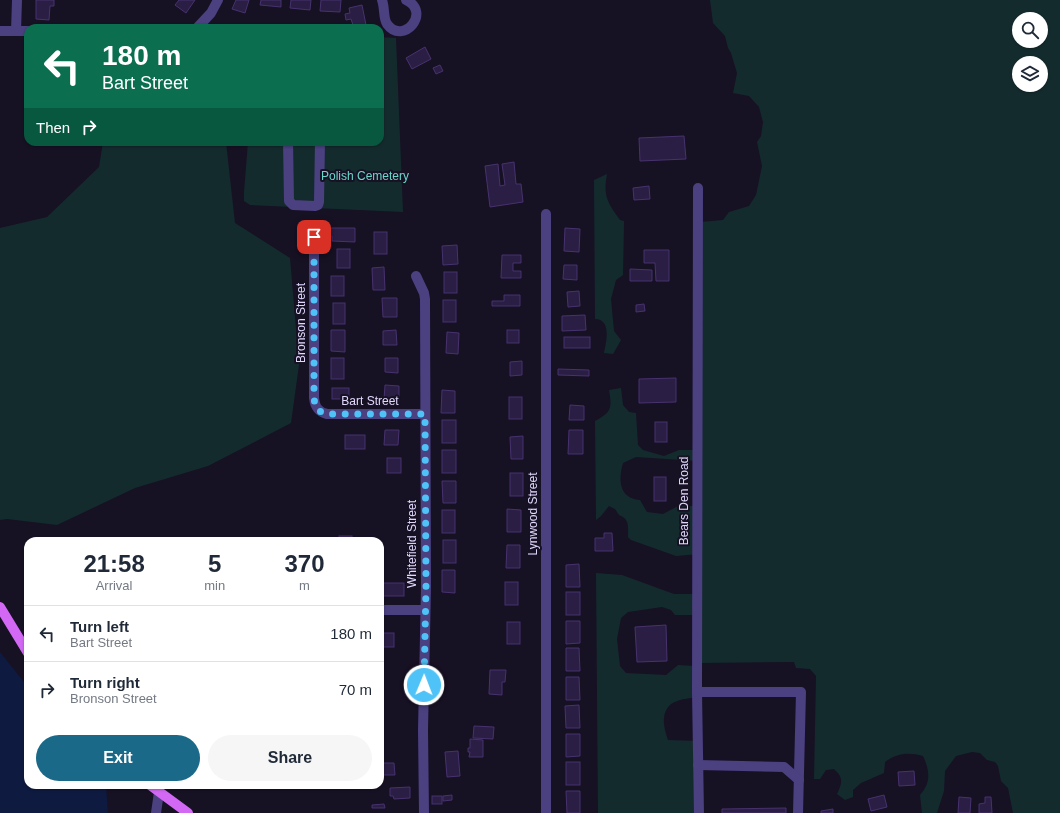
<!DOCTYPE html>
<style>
:root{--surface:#fff;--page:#f6f6f7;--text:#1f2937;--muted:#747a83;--line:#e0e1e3;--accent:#1a6988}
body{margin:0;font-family:Arial,sans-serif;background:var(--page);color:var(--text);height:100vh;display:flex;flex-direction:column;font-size:15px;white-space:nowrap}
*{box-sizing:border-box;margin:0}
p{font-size:13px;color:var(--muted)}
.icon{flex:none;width:22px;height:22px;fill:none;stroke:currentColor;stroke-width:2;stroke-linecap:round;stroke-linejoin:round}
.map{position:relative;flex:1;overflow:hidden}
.details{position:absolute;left:24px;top:537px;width:360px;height:252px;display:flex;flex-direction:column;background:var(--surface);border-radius:12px;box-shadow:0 1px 3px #0004}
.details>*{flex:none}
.banner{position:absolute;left:24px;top:24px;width:360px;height:122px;border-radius:12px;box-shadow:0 1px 3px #0004;background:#0b6e4f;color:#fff;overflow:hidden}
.fabs{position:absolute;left:1012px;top:12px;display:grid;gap:8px}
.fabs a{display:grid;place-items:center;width:36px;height:36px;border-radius:50%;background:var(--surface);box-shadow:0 1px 3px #0004;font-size:20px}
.pin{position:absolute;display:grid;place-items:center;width:34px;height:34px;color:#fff;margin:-17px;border-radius:8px;box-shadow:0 2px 6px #0006}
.me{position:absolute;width:44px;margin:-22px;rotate:1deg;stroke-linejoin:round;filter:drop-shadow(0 0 3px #0008)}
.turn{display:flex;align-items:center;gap:14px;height:84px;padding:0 12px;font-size:18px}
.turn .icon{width:52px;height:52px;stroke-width:2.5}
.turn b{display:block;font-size:28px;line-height:34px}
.then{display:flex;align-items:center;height:38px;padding:0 12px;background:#0003;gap:8px;font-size:15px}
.eta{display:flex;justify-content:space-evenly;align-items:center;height:68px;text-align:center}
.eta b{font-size:24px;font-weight:700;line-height:28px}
.button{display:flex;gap:8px;margin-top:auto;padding:8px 12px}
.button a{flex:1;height:46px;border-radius:24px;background:var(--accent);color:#fff;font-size:16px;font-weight:700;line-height:46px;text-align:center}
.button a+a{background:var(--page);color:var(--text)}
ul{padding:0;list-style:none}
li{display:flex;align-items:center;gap:12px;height:56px;padding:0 12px;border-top:1px solid var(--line)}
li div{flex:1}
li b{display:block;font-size:15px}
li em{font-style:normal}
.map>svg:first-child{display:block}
</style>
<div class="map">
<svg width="1060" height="813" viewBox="0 0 1060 813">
<rect width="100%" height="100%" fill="#171124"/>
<g fill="#142b2e" fill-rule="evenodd">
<path d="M710,0H1060V813H1013L1008,788L1001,781L998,766L995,762L987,760L980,753L972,752L956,756L945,771L944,791L937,813H922L920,795C931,783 930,771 923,756C909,752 897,753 885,762L884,773L861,783L853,790V797L845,800L837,794C842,783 844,778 834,769L826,770L820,779H814L816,676L810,669L796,668L794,662L700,663L694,615H675L671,610L662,607L628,612L621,618L617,639L620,666L626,673L666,675L678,665L695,666L699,697C684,699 666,699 664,718C663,724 666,734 668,740L698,741L700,813H598L596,573L622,575L674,594H693L698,554L676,556L631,540L628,537C628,527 630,519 619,515L615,509L609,506L601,516L596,520L595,421C612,412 612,408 609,390L621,388L623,405L629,412L636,413L638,445L643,450L664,456L679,450H699L700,222L723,220L729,212L749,206L756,195L762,166L757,142L761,136L763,122L759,107L749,96L733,93L737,73L731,53L728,48L725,36L713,23ZM1019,19H1041V41H1019ZM1019,63H1041V85H1019ZM636,457L698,461V506H678L663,514L647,512L640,500C619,498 618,480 623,463Z"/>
<polygon points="380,37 396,38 403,212 250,205 244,201 244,192 248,142 380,142"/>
<polygon points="103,142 226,142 235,223 290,258 299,365 291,423 208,466 135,488 57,525 7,519 0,520 0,228 47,217 99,167"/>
<path d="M607,174C603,196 607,202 620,220L624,221V225L623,275L616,280L611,299L614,331L621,340L613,354L604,353C606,343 612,319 595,319L594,180Z"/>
</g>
<polygon fill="#0e1a40" points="0,652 28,687 28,785 106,785 108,813 0,813"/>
<g fill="#2b1e44" stroke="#47326e">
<polygon points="36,0 54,0 54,6 50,6 49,20 36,19"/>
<polygon points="179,0 195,0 186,13 175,5"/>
<polygon points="236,0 249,0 245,13 232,9"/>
<polygon points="261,0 281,0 281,7 260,5"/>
<polygon points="291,0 311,0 310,10 290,8"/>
<polygon points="321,0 341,0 340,12 320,11"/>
<polygon points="362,5 366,25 354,28 351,19 346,20 345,14 350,13 349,8"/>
<polygon points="425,47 431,59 412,69 406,58"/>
<polygon points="440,65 443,71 436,74 433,68"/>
<polygon points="684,136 686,159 640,161 639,138"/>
<polygon points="514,162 516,184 521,184 523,202 490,207 485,166 498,164 500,186 505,185 502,164"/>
<polygon points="649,186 650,199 634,200 633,188"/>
<polygon points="326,228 355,228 355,242 332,241 332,236 326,236"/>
<polygon points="565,228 580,229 579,252 564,251"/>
<rect x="374" y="232" width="13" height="22"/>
<polygon points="457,245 458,264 443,265 442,246"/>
<rect x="337" y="249" width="13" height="19"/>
<polygon points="644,250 669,250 669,281 656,281 655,263 644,263"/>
<polygon points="502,255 521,255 521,263 513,263 513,271 521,271 521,278 501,278"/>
<polygon points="564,265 577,265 577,280 563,279"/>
<polygon points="384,267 385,290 373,290 372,268"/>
<polygon points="630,269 652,270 652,281 630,281"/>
<rect x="444" y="272" width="13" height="21"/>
<rect x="331" y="276" width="13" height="20"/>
<polygon points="579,291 580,306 568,307 567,292"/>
<polygon points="504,295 520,295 520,306 492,306 492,301 504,301"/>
<polygon points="382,298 397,298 397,317 383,317"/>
<rect x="443" y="300" width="13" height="22"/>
<rect x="333" y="303" width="12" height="21"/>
<polygon points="644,304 645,311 636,312 636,305"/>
<polygon points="585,315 586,330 562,331 562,316"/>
<polygon points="331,330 345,330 345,352 331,351"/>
<polygon points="396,330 397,345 383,345 383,331"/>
<rect x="507" y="330" width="12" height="13"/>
<polygon points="447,332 459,333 458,354 446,353"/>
<rect x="564" y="337" width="26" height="11"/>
<rect x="331" y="358" width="13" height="21"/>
<polygon points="385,358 398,358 398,373 385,372"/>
<polygon points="522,361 522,375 510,376 510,362"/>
<polygon points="558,369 589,370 589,376 558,375"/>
<polygon points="676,378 676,402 639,403 639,379"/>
<polygon points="385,385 399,386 399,401 384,400"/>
<rect x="332" y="388" width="17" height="11"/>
<polygon points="442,390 455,391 455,413 441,413"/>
<rect x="509" y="397" width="13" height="22"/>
<polygon points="570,405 584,406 584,420 569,420"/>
<rect x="442" y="420" width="14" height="23"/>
<rect x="655" y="422" width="12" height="20"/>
<polygon points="385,430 399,430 398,445 384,445"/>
<polygon points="569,430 583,430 583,454 568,454"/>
<rect x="345" y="435" width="20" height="14"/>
<polygon points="523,436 523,459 511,459 510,437"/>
<rect x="442" y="450" width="14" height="23"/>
<rect x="387" y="458" width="14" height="15"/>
<rect x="510" y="473" width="13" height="23"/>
<rect x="654" y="477" width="12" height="24"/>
<polygon points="442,481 456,481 456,503 443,503"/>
<polygon points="507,509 521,510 521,532 507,532"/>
<rect x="442" y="510" width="13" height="23"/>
<polygon points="604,533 612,533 613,551 595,551 595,538 604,538"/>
<rect x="339" y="536" width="13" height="5"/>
<rect x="443" y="540" width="13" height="23"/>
<polygon points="507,545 520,545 520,568 506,568"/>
<polygon points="579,564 580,587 566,587 566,565"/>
<polygon points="442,570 455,570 455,593 442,592"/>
<rect x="505" y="582" width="13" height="23"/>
<rect x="382" y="583" width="22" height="13"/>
<rect x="566" y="592" width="14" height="23"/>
<polygon points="566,621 580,621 580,643 566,644"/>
<rect x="507" y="622" width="13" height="22"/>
<polygon points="666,625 667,661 637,662 635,627"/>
<rect x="380" y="633" width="14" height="14"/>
<polygon points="566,648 579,648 580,671 566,671"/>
<polygon points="490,670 506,670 505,682 502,682 502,695 489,694"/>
<polygon points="566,677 579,677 580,700 566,700"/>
<polygon points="579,705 580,728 566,728 565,706"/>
<polygon points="474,726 494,727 493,739 473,738"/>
<polygon points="566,734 580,734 580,756 566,757"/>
<polygon points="470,739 483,740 483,757 469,757 470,752 468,752 468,748 470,748"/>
<polygon points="458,751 460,776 447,777 445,752"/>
<rect x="566" y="762" width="14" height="23"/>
<polygon points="380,763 394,763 395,775 380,775"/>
<polygon points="914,771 915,785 899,786 898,772"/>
<polygon points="410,787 410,798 394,799 393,796 390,796 390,788"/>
<polygon points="566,791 580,791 580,813 567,813"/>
<polygon points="452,795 452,800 443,801 443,796"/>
<polygon points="884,795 887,807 871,811 868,799"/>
<rect x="432" y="796" width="10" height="8"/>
<polygon points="959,797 971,798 970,813 958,813"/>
<polygon points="985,797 991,797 992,813 979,813 979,804 985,803"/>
<polygon points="384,804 385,808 372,808 372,805"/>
<polygon points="786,808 786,813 722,813 722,809"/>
<polygon points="833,809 833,813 821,813 821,811"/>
</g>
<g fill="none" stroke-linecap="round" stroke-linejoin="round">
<g stroke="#4b4080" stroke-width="10">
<path d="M382,0C385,8 383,18 387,24C403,46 432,12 406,0"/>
<polyline points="197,28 211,13 218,0"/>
<polyline points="0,31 28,31"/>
<polyline points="16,31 17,0"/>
<polyline points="288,142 289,201 293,205 315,206 318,205 319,202 320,142"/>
<polyline points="698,188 697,692 699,813"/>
<polyline points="546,214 546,813"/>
<path d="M314,237V398C315,407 318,412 327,414H425"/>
<polyline points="416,276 424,293 425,299 426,587 423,730 424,813"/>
<polyline points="380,610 425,610"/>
<polyline points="697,692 801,692 798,813"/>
<polyline points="698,765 784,767 799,780"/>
<polyline points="156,813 159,792"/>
</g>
<g stroke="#d268f3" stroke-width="10">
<polyline points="0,607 28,653"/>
<polyline points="150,785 188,813"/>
</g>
</g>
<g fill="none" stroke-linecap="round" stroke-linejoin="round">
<path stroke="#4fc3f7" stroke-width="7" stroke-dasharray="0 12.6" d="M314,237V398C315,407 318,412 327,414H425L426,587L424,685"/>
</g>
<g text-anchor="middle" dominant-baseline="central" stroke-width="4" stroke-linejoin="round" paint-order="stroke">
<g font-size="12" fill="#69d6ca" stroke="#171124">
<text x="365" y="176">Polish Cemetery</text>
</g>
<g font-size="12" fill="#e1d8fc" stroke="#171124">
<text transform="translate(301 323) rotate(-90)">Bronson Street</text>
<text x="370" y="401">Bart Street</text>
<text transform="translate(684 501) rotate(-90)">Bears Den Road</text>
<text transform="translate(533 514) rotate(-90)">Lynwood Street</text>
<text transform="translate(412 544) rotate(-90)">Whitefield Street</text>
</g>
</g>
</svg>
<div class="fabs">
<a><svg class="icon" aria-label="search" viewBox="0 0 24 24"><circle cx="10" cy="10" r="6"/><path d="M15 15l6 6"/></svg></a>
<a><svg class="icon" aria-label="layers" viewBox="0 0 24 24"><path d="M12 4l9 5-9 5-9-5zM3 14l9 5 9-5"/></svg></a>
</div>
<div class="pin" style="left:314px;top:237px;background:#d93025"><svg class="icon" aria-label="arrive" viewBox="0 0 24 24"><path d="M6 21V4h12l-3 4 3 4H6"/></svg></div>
<svg class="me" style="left:424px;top:685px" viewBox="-20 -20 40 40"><circle r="17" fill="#4fc3f7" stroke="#fff" stroke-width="3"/><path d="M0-11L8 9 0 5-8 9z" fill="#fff"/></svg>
<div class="banner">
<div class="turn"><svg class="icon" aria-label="left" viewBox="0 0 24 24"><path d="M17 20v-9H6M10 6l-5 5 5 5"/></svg><div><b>180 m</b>Bart Street</div></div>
<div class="then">Then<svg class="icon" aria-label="right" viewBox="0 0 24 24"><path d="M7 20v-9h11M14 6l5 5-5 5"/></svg></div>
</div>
<section class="details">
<div class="eta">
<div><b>21:58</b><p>Arrival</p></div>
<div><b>5</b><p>min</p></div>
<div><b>370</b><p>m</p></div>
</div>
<ul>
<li><svg class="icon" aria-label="left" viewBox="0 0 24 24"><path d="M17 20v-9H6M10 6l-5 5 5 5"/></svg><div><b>Turn left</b><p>Bart Street</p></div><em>180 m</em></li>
<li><svg class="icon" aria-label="right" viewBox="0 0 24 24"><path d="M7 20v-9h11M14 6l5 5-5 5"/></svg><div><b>Turn right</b><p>Bronson Street</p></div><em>70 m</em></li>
</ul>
<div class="button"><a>Exit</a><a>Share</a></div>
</section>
</div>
